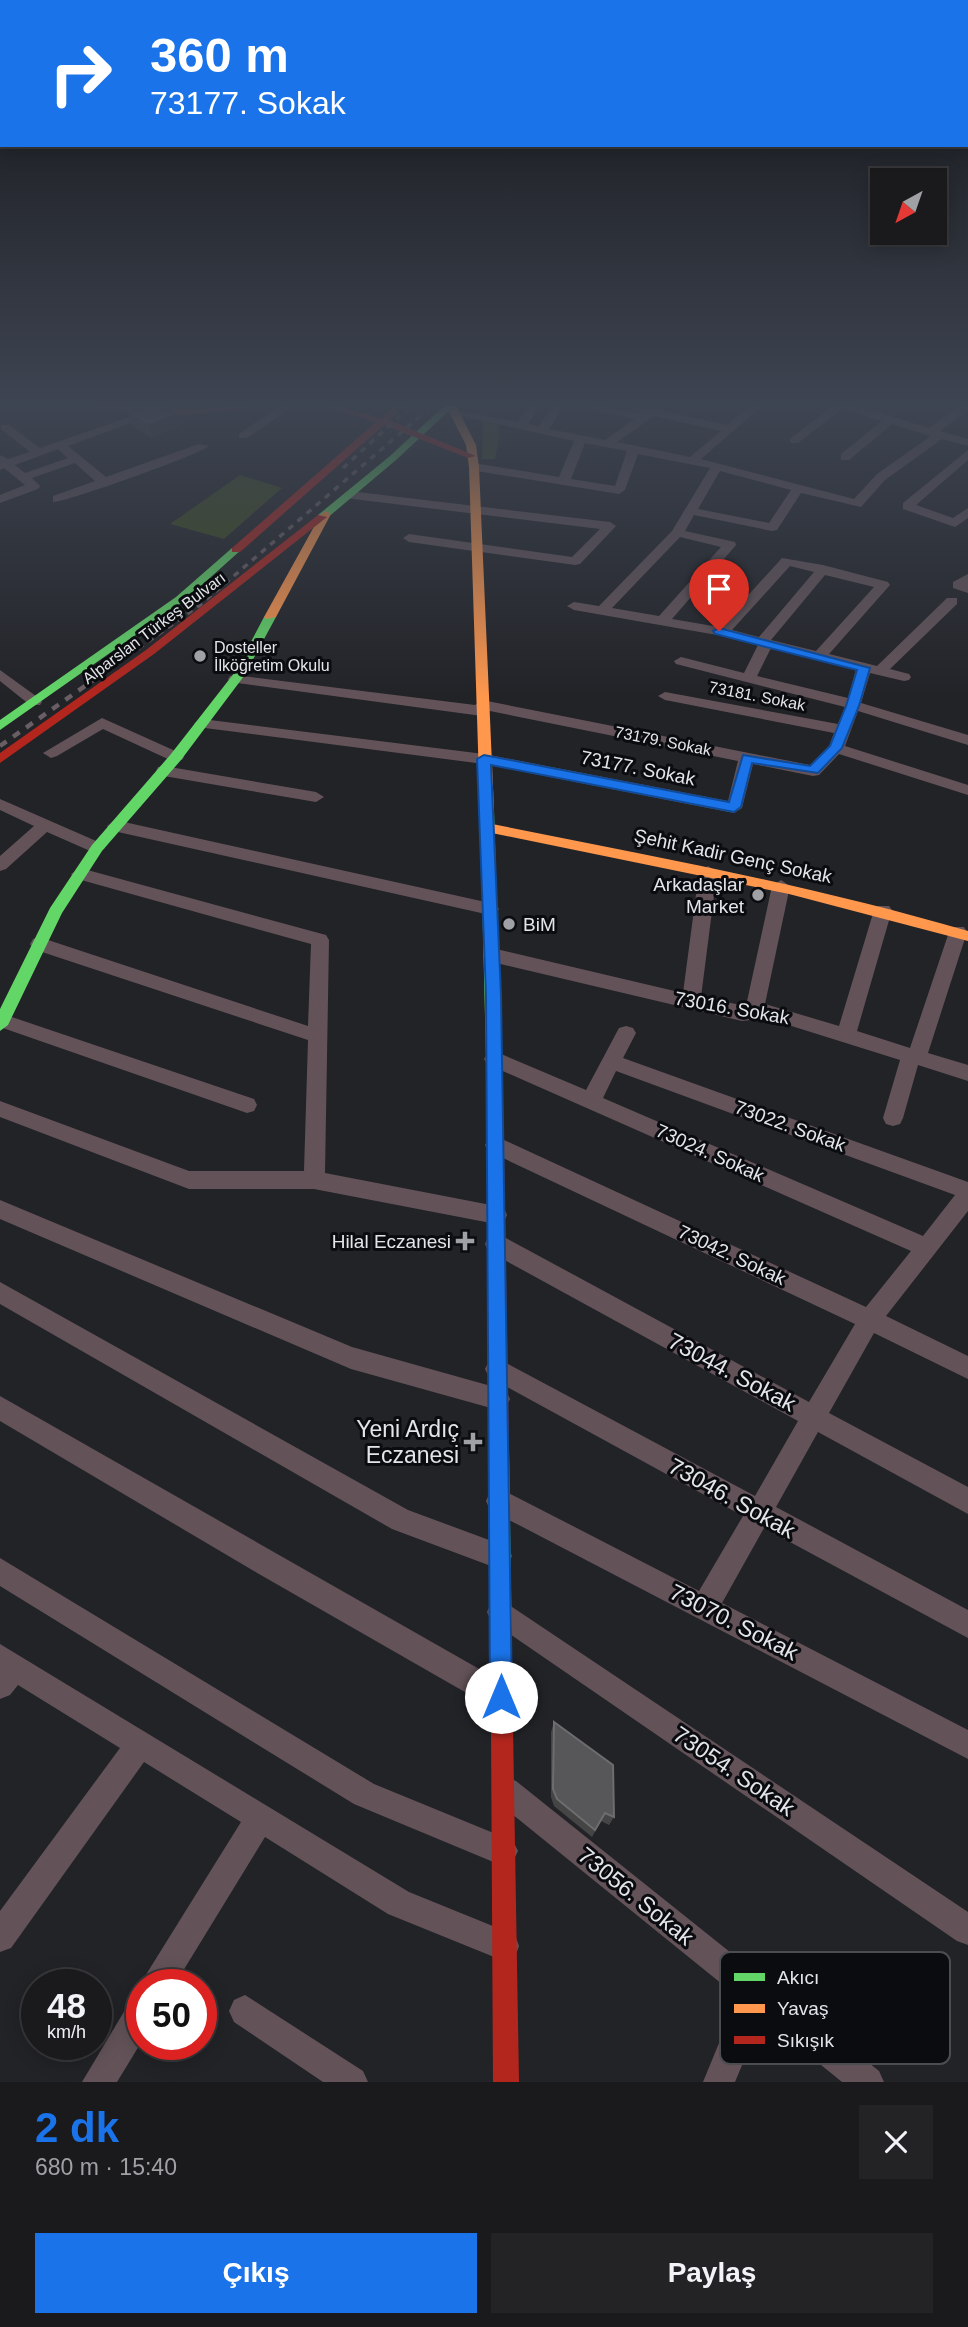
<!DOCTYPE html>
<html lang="tr">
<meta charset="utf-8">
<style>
:root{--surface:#1a1a1d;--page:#232326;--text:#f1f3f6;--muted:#9fa1a4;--line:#38383b;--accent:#1a73e8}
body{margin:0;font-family:Arial,sans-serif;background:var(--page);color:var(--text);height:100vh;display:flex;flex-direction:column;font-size:26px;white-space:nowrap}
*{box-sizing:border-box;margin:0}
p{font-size:23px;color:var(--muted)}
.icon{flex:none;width:38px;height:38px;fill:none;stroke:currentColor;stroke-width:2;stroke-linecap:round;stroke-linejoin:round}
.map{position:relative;height:2082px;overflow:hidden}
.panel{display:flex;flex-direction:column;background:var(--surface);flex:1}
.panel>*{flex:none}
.banner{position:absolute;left:0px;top:0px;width:970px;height:147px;box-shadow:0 4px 18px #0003,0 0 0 2px var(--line);background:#1a73e8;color:#fff;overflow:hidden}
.needle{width:46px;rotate:220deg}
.buttons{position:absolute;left:870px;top:168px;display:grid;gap:14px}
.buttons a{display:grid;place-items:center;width:77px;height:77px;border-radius:0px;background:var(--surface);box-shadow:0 4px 18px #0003,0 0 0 2px var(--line);font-size:35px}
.speed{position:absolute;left:21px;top:1969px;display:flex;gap:14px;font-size:35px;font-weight:700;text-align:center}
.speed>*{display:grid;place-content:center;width:91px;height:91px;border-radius:50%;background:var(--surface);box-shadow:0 4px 18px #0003,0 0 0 2px var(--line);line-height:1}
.speed small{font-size:18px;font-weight:400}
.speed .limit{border:10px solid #d22;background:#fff;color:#111}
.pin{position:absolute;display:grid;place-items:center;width:60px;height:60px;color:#fff;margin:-72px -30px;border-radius:50% 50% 50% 0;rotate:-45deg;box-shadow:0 0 7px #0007}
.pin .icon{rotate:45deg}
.me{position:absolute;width:77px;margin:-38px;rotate:0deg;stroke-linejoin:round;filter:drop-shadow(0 0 5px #0008)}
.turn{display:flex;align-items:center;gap:24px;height:147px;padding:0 35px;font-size:32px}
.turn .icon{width:91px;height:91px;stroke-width:2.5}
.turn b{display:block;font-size:49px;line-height:60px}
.round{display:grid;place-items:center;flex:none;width:74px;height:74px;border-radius:0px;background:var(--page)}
.headline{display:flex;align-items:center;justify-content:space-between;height:119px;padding:0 35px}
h1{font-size:42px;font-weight:600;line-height:52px;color:var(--accent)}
.action{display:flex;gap:14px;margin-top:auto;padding:14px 35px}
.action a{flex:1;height:80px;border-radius:0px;background:var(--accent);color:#fff;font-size:28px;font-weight:600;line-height:80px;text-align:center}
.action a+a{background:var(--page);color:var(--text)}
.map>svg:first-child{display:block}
</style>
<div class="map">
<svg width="968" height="2082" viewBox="0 0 968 2082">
<rect width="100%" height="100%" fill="#222327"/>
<g fill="#3c4b1c">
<polygon points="483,420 498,425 499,438 495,459 482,459"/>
<polygon points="240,475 282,488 224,539 170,524"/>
</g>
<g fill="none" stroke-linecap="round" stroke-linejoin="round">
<g fill="#635359" fill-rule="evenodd">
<polygon points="280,406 294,406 247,438 239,438 239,434"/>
<path d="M528,406H540L528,424L539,427L552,406H564L549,429L605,440L635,419L587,409L586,406H603L642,414L620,406L651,408L662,406V411L727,425L749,406H762L701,459L854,499L877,474L931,436L892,424L849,460H841V454L882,421L842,409L798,443H790V439L832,406H857L929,428L959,406H968V410L940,431L968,439V446L942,439L885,480L861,507L801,493L777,530L772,531L694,515L685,531L735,542L736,545L672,619L719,627L782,558L823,565L888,582L890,585L829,654L877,666L947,598H957V604L890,669L909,674L911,677L909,680L904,681L870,673L861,703L968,735V745L858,711L845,746L968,785V795L839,754L819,775L813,776L753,764L742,808L734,813L484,764L197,727L194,724L197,721L202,719L484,754L728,801L738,761L490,711L482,716L230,682L228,679L230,676L235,675L475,705L482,700L810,765L829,746L834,733L665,700L658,696L665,692L838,724L845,707L676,664L674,661L681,657L744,673L758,645L717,635L574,610L567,606L574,602L599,606L672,531L710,468L638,454L625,490L619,494L470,470V464L474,463L559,477L574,441L448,413L454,410L518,422ZM654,416L721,431L690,457L617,442ZM585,443L627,451L615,486L571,479ZM720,471L791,490L769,523L698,509ZM680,537L721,547L659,616L612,608ZM790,566L814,572L759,637L732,630ZM825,575L874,587L816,651L771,640ZM771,648L856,669L848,698L757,676Z"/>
<path d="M150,410L160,412L68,446L106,477L199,444L209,446C198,455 64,503 53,502V496L95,481L75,463L32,478L40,486L38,489L0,503V495L25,485L4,468L0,470V455L8,459L30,452L1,429V425H9L40,448ZM58,449L68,458L25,473L15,465Z"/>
<polygon points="968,450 968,460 916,505 953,518 968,508 968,518 955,527 903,509 903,503"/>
<polygon points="349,491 610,522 616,526 580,564 575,565 409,542 403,538 409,534 572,557 600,529 345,498 345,492"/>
<polygon points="968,574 968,593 953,588 953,582"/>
<polygon points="0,670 40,699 42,702 40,705 30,705 0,681"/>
<polygon points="102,718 182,754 184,757 182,760 170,760 103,729 57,756 51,758 43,753"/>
<polygon points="164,766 316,792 324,797 316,802 158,775 156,771 158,767"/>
<polygon points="0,799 103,844 105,848 97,854 47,832 6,869 0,871 0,856 34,826 0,810"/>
<polygon points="115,820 490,903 496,905 499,909 496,913 490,915 109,830 107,826"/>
<polygon points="708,866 717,872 701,997 746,1006 772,886 781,880 790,886 765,1004 839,1026 874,910 877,906 889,906 892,910 857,1031 910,1048 949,932 952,927 964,927 967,932 928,1053 968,1065 968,1081 918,1065 903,1118 900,1124 893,1126 886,1124 883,1118 900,1060 766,1018 742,1021 492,962 486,960 483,955 486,950 492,948 683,993 699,872"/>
<polygon points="80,868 326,935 329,940 325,1173 496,1206 504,1208 507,1215 504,1222 496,1224 314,1189 189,1189 0,1117 0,1101 189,1171 304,1171 308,1040 33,949 30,944 33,939 39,937 308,1026 311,944 74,878 71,874"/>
<polygon points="0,1013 254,1099 257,1105 254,1111 247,1113 0,1027"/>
<path d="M626,1026L633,1028L636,1033L623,1058L968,1182V1211L886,1316L968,1356V1379L874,1333L829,1413L968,1487V1514L818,1432L776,1507L968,1610V1638L764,1528L722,1603L968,1730V1759L490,1510L486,1501L490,1492L499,1488L699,1591L743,1516L489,1377L485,1369L489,1361L497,1358L755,1496L798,1421L488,1251L485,1244L488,1237L496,1234L504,1237L809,1402L855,1324L488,1151L485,1145L488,1139L495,1136L502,1139L866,1307L911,1251L487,1064L484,1059L487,1054L494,1051L586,1090L619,1028ZM616,1071L955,1195L923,1236L603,1098Z"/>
<polygon points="0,1200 352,1347 498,1388 506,1391 510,1399 506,1407 498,1410 351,1369 0,1219"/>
<polygon points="0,1282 408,1510 508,1547 512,1556 508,1565 499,1569 392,1529 0,1304"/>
<polygon points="0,1396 511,1687 515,1697 511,1707 501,1711 491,1707 259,1574 0,1421"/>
<polygon points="0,1558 374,1784 513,1841 518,1851 513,1861 503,1866 354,1804 0,1586"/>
<polygon points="500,1599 968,1912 968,1945 957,1941 491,1621 487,1612 491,1603"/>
<polygon points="0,1644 409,1892 515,1935 519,1946 515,1957 504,1961 388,1914 265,1837 175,1984 143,1984 147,1973 241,1822 144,1762 11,1948 0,1952 0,1911 120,1748 18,1685 10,1695 0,1699"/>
<polygon points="506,1777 516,1781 879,2071 884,2082 842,2082 762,2017 735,2082 703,2082 738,1997 496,1801 492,1791 496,1781"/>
<polygon points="142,1995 142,2041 117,2082 82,2082 131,2000"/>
<polygon points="245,1995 363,2071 368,2082 323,2082 234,2022 229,2011 234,2000"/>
</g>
<g fill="#63d668" fill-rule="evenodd">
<polygon points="444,406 454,406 396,460 326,519 318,519 318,515 390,456"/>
<polygon points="232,548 241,550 184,601 0,730 0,720 176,597"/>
<polygon points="270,614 276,617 244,676 181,760 102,851 62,913 8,1025 0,1031 0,1009 50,908 92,845 171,754 235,672 264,617"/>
<polygon points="487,806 494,810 503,1099 501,1104 489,1104 487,1099 480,810"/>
<polygon points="499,1439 506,1442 509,1449 513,1728 510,1736 502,1739 494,1736 491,1728 489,1449 492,1442"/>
</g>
<g fill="#ff974d" fill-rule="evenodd">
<polygon points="446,406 456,406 476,445 479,467 494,810 487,814 480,810 469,467 466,445"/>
<polygon points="326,511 331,514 276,617 266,619 264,617 321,514"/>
<path d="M487,823C648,855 810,885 968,931V941L789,894L482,831L480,828Z"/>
</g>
<g fill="#b3261e" fill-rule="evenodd">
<polygon points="95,406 185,409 252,406 247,409 185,415 100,409"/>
<polygon points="322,406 337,406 381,418 395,406 405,406 389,420 476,456 468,458 384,425 240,552 232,552 232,548 376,422"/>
<polygon points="318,515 327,517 154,654 0,763 0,753 146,650"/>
<polygon points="495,1092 501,1094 503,1099 509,1449 506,1456 499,1459 492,1456 489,1449 487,1099 489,1094"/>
<polygon points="502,1717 510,1720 513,1728 519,2082 493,2082 491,1728 494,1720"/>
</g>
<g stroke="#695e63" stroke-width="3.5" stroke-dasharray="6 6" stroke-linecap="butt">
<polyline points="343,468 411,406"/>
<polyline points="99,676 200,605 432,406"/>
</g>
<polyline stroke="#695e63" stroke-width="4.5" stroke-dasharray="8 8" stroke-linecap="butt" points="0,746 102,674"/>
</g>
<g fill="#464546">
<polygon points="128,410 176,412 179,427 152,438 131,425"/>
<polygon points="554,1722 614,1817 609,1825 601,1821 592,1837 554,1806 551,1797 551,1732"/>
</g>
<polygon fill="#303032" points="176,412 179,427 152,438 149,423"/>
<g fill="#575658" stroke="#6d6d6f" stroke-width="2">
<polygon points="140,406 166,406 176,412 149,423 128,410"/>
<polygon points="554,1722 613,1765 614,1817 605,1813 595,1830 557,1799 553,1789"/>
</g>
<linearGradient id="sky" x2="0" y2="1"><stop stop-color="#131315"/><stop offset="0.58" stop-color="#3e4552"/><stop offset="1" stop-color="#3e4552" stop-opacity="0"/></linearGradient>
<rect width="968" height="697" fill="url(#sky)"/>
<polygon fill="#1a73e8" stroke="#114b97" stroke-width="2" points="719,628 870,668 859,706 842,748 818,773 752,763 741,807 734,812 491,765 501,996 512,1697 509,1705 501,1708 493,1705 490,1697 486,996 477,759 484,755 729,802 743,755 810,766 830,746 846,706 857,670 715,634 713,631"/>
<g fill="#9fa1a6" stroke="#0b0c0f" stroke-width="2.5">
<circle cx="200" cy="656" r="7"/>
<circle cx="758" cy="895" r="7"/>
<circle cx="509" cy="924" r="7"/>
<path d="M461.5 1230.5h7v7h7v7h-7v7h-7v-7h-7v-7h7z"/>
<path d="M469.5 1431.5h7v7h7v7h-7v7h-7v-7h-7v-7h7z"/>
</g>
<g text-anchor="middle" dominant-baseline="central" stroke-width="6" stroke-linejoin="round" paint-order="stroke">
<g font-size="16" fill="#e3e5ea" stroke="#0b0c0f">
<text transform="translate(154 628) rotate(-37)">Alparslan Türkeş Bulvarı</text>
<text transform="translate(757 696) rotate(11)">73181. Sokak</text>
<text transform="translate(663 741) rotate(11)">73179. Sokak</text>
</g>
<g font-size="16" fill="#e3e5ea" stroke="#0b0c0f" text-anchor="start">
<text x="214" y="647">Dosteller<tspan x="214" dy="18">İlköğretim Okulu</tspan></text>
</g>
<g font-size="19" fill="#e3e5ea" stroke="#0b0c0f">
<text transform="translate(638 768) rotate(11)">73177. Sokak</text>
<text transform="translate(733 856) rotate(12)">Şehit Kadir Genç Sokak</text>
<text transform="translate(732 1008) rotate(10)">73016. Sokak</text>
<text transform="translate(790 1126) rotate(20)">73022. Sokak</text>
<text transform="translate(710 1153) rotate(24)">73024. Sokak</text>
<text transform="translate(732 1255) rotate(25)">73042. Sokak</text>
</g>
<g font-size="19" fill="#e3e5ea" stroke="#0b0c0f" text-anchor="end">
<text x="744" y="884">Arkadaşlar<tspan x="744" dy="22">Market</tspan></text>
<text x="523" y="924" text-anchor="start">BiM</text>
<text x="451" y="1241">Hilal Eczanesi</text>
</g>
<g font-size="23" fill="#e3e5ea" stroke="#0b0c0f">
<text transform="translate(732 1372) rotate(28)">73044. Sokak</text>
<text transform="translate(732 1498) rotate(29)">73046. Sokak</text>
<text transform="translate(734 1622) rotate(27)">73070. Sokak</text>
<text transform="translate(734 1771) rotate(34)">73054. Sokak</text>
<text transform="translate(636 1896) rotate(39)">73056. Sokak</text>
</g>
<g font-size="23" fill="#e3e5ea" stroke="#0b0c0f" text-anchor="end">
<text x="459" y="1429">Yeni Ardıç<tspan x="459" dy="26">Eczanesi</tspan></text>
</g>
</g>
<rect x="720" y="1952" width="230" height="112" rx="10" fill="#0b0c0f" stroke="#4c4d51" stroke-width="2"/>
<rect x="734" y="1973" width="31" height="8" fill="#63d668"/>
<rect x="734" y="2004" width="31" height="9" fill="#ff974d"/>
<rect x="734" y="2036" width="31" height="8" fill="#b3261e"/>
<g font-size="19" fill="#e3e5ea">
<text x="777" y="1984">Akıcı</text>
<text x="777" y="2015">Yavaş</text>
<text x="777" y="2047">Sıkışık</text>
</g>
</svg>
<div class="buttons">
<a><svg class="needle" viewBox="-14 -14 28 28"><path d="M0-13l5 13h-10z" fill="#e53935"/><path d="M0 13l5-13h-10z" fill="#9fa1a4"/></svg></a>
</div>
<div class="speed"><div>48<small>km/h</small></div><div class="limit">50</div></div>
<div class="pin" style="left:719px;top:631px;background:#d93025"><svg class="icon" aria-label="arrive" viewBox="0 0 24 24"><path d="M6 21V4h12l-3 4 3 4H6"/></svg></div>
<svg class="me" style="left:501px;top:1697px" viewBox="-20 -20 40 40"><circle r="19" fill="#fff"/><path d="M0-13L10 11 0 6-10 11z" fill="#1a73e8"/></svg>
<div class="banner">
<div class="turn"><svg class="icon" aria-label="right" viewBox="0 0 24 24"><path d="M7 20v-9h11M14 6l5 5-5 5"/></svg><div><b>360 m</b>73177. Sokak</div></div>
</div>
</div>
<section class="panel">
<div class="headline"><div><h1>2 dk</h1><p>680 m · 15:40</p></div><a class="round"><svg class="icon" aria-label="close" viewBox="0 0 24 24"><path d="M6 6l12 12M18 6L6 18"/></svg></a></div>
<div class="action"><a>Çıkış</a><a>Paylaş</a></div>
</section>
